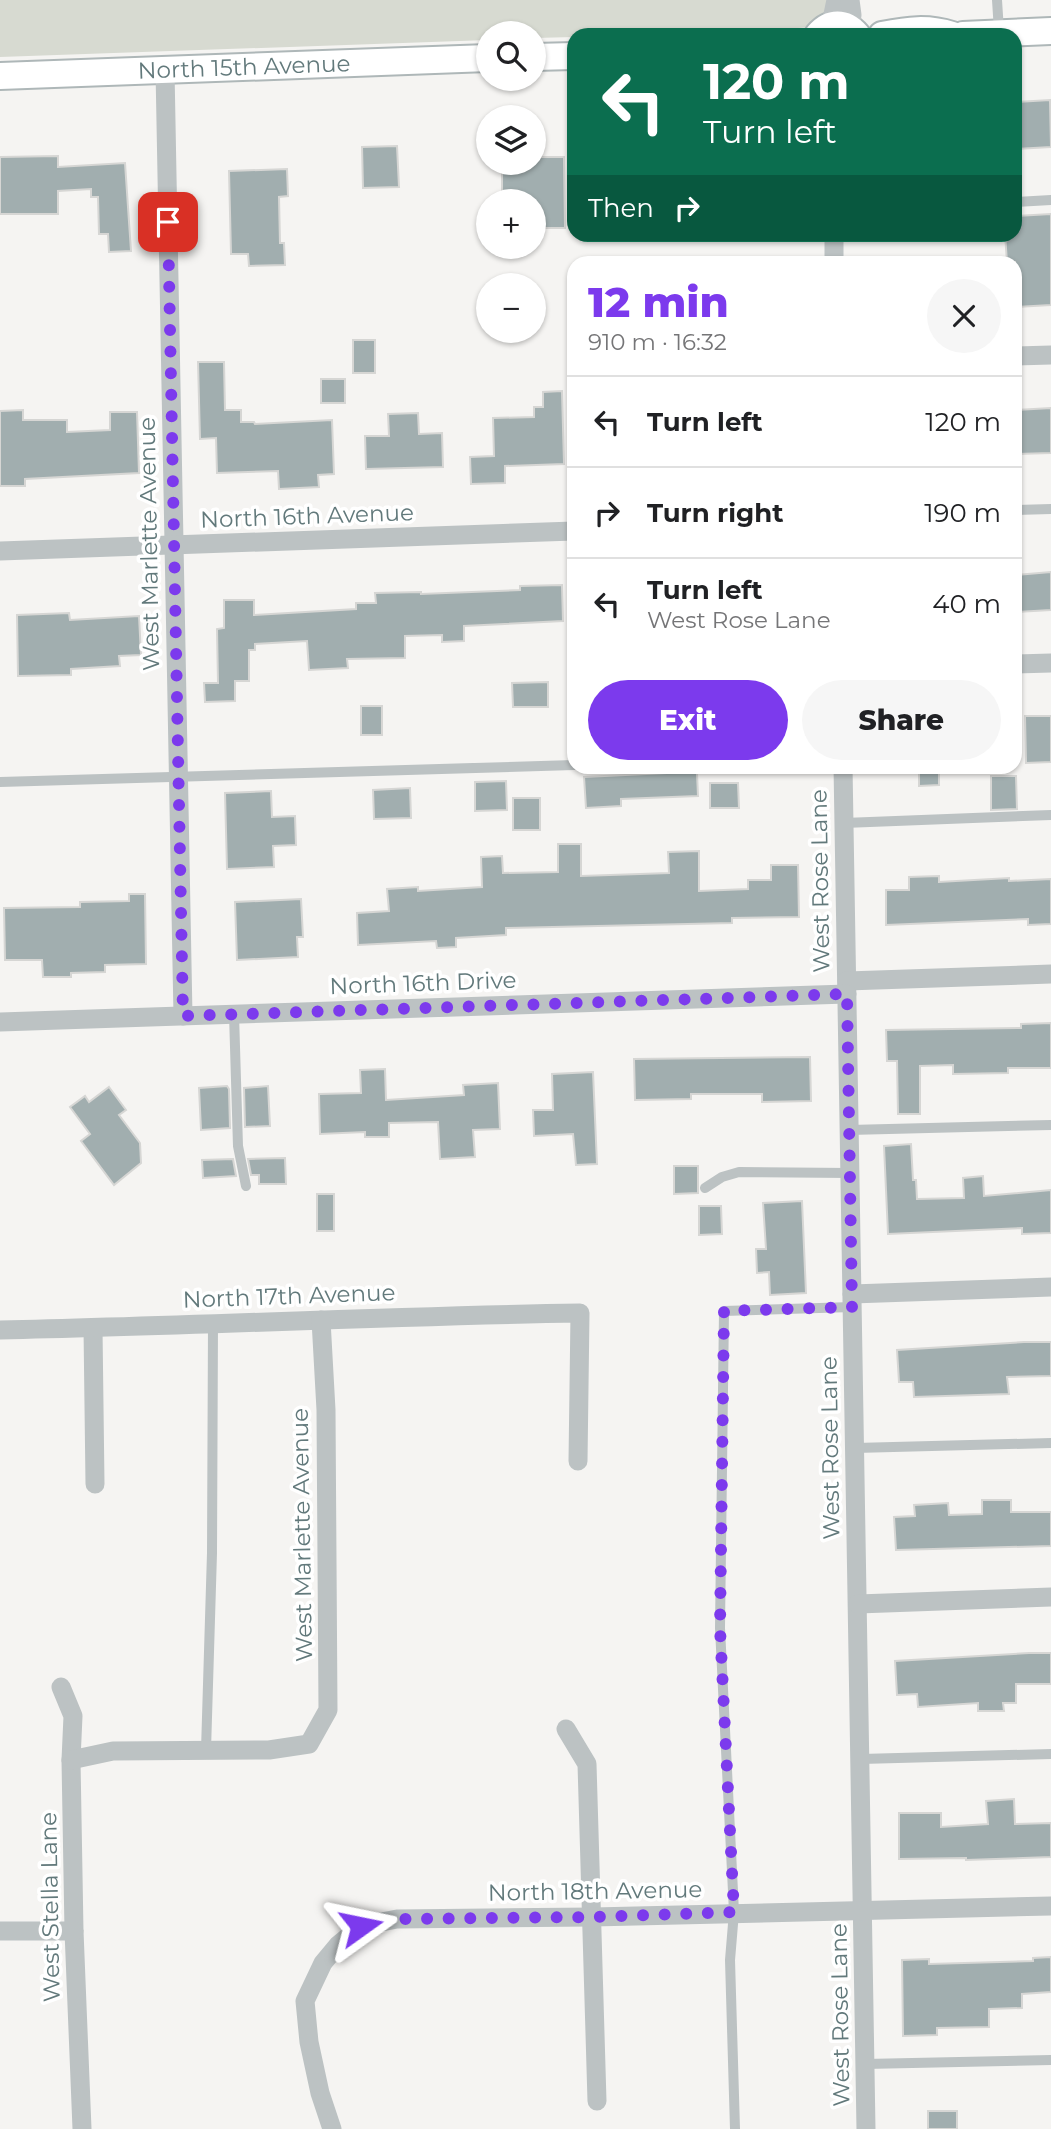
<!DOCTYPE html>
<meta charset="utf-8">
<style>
:root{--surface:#fff;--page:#f6f6f6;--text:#202124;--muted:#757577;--line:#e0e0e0;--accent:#7c3aed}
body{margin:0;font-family:Montserrat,sans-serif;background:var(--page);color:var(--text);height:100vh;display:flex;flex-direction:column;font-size:26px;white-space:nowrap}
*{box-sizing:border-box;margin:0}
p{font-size:23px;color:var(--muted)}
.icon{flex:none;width:38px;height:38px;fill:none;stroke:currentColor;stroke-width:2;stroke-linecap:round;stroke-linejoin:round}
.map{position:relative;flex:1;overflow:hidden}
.sheet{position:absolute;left:567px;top:256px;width:455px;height:518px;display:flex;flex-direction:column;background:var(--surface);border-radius:21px;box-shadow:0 2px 5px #0004}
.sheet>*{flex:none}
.top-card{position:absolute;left:567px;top:28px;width:455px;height:214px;border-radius:21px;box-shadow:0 2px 5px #0004;background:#0b6e4f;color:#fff;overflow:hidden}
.buttons{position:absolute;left:476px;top:21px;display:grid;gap:14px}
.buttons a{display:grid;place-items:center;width:70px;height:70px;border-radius:50%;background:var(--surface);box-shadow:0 2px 5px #0004;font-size:35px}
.pin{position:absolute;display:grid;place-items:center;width:60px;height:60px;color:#fff;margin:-30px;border-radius:14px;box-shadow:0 4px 10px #0006}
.me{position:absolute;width:77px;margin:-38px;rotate:78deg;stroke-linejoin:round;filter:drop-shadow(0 0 5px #0008)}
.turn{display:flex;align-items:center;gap:24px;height:147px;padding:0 21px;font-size:32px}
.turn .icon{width:91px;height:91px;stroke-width:2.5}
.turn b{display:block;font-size:49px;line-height:60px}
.then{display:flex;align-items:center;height:66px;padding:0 21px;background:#0003;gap:14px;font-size:26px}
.round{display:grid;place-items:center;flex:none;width:74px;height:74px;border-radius:37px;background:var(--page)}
.overview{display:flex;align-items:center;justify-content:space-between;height:119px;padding:0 21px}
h1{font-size:42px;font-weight:800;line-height:52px;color:var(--accent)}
.cta{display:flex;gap:14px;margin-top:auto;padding:14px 21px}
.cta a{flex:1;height:80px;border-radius:42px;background:var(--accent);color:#fff;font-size:28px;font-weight:800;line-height:80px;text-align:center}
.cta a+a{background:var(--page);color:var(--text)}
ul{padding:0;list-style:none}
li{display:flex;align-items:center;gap:21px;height:91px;padding:0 21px;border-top:2px solid var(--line)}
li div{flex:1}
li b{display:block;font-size:26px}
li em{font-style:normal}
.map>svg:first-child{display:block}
</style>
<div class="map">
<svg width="1051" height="2129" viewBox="0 0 1051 2129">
<rect width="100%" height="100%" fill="#f5f4f2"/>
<polygon fill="#d7dad1" points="0,0 829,0 828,12 812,27 798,28 574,35 574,37 534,38 534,33 488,33 488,40 0,57"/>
<g fill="#a1aeaf" stroke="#d6d6d4" stroke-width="2">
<polygon points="1050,100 1051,147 1015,149 1015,102"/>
<polygon points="397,146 399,187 363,188 362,147"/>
<polygon points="58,156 58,167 125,163 131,251 109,252 108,234 99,234 98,197 91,197 91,189 58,191 58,214 0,214 0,157"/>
<polygon points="534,157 564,157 565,228 534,228 534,201 502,201 502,163 534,163"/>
<polygon points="287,169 288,196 279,197 280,243 284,243 285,265 249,266 248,254 231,254 229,171"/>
<polygon points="1051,214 1051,305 1015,307 1015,262 1007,262 1005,234 1015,234 1015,216"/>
<rect x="353" y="340" width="22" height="33"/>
<polygon points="198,362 224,362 225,410 241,410 241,422 254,422 255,424 332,420 334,474 318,475 319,487 279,489 278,471 217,473 216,438 200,439"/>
<rect x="321" y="379" width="24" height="24"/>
<polygon points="562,391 564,464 505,466 505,483 471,484 470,457 494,456 493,418 534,417 534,407 543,407 543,392"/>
<polygon points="1051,408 1051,453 1015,454 1015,410"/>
<polygon points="23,410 23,420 67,420 67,432 110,430 110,412 137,412 139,473 25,479 25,486 0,486 0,411"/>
<polygon points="418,413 419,434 442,433 443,467 366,469 365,436 389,436 388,414"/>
<polygon points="1051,572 1051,610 1017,612 1015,575"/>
<polygon points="562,585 563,621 464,626 464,641 442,642 442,635 405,636 405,658 347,659 348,668 309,670 307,641 255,644 255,650 249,650 249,681 235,681 235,701 205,702 204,683 218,683 217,629 224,628 224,600 254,600 254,615 356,609 356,603 376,603 375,593 421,592 421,594 520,590 520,586"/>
<polygon points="69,613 70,620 139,616 141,655 119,656 120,666 71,669 71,675 18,676 17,615"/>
<polygon points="548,682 548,707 513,707 512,683"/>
<rect x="361" y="706" width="21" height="29"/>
<polygon points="1025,716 1051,716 1051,762 1026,763"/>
<polygon points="919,766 939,766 939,785 919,786"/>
<polygon points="667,773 697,773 698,796 621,799 621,806 586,808 584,777"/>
<polygon points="991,776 1016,776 1017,809 991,810"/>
<polygon points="506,781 507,810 475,811 475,782"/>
<polygon points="710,783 738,783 739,808 710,808"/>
<polygon points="410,788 411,818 374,819 373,790"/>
<polygon points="271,791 272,817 295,816 296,845 273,846 274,867 227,869 225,793"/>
<rect x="513" y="798" width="27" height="32"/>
<polygon points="558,844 581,844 581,876 669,873 668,852 699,851 699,891 748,889 748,880 771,880 771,865 798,865 799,917 732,918 732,923 506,928 506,935 456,938 456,947 437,948 436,941 358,945 357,913 389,911 387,889 418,887 418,891 482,887 481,857 502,856 503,873 558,872"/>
<polygon points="939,876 939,882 1009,878 1009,881 1051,879 1051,924 1028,925 1028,919 886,925 886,890 909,890 909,877"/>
<polygon points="129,894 145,894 146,964 105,965 105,972 71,973 71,977 43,977 42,960 5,960 4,908 80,907 80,902 129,901"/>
<polygon points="301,899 303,937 297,937 298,957 237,960 235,902"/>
<polygon points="1051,1023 1051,1068 1008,1068 1008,1073 953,1074 953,1065 920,1066 920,1114 898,1114 897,1061 887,1061 886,1030 1021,1028 1021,1024"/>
<polygon points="810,1057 811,1101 762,1102 762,1094 691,1094 691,1099 635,1100 634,1059"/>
<polygon points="385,1069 386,1100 464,1095 463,1085 498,1083 500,1129 473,1130 475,1157 440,1159 438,1122 389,1123 389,1137 365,1137 365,1132 320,1134 319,1094 361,1093 360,1070"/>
<polygon points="593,1072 597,1164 576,1165 573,1134 534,1136 533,1110 553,1110 552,1074"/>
<polygon points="227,1086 229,1089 230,1128 201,1130 199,1088"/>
<polygon points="268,1086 270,1126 245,1127 244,1088"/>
<polygon points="109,1087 126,1110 119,1115 140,1143 141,1163 114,1185 81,1141 90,1134 70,1107 85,1096 89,1102"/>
<polygon points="911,1144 913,1180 916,1180 917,1199 964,1198 963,1178 983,1176 984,1196 1051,1190 1051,1233 1022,1234 1022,1228 888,1234 884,1146"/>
<polygon points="285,1158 286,1184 259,1184 259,1175 251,1175 248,1159"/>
<polygon points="233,1159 236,1176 203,1178 202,1160"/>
<polygon points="674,1166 698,1166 698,1193 674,1194"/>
<rect x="317" y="1194" width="17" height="37"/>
<polygon points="802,1201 806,1293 770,1295 769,1272 757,1273 756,1249 766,1249 763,1203"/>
<polygon points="699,1206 721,1206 722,1234 699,1235"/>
<polygon points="1024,1342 1051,1342 1051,1376 1007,1377 1009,1394 914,1397 913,1382 899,1382 897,1350"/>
<polygon points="982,1500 1011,1500 1011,1512 1051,1512 1051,1546 896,1550 894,1517 915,1516 914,1505 948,1503 949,1515 982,1514"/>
<polygon points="1029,1653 1051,1653 1051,1684 1016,1684 1016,1703 1003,1703 1004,1711 978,1711 978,1703 918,1707 917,1694 897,1695 895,1661"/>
<polygon points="1014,1799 1015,1824 1051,1823 1051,1857 966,1860 966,1858 899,1859 899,1813 941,1813 941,1827 988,1824 986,1801"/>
<polygon points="1051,1957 1051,1992 1022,1994 1022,2008 989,2009 989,2027 937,2028 937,2035 903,2036 902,1960 929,1959 929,1964 1033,1961 1033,1958"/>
<rect x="928" y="2111" width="29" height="18"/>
</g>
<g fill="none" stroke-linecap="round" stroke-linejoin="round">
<g stroke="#aeb7b8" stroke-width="30">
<g id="secondary">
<path d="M818,35C830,21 845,21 857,35"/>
<path d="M882,35C908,30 927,27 952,35"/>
<polyline points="963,35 1051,31"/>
<polyline points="534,57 574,56"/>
<polyline points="0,76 488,58"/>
</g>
</g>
<g stroke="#bcc2c3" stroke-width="10">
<polyline points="997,0 999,31"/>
<polyline points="1015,202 1051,200"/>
<polyline points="1015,510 1051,509"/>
<polyline points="0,782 574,765"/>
<polyline points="844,823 1051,815"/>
<polyline points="234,1014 238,1146 246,1186"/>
<polyline points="849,1130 1051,1125"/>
<polyline points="705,1188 722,1177 739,1172 850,1173"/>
<polyline points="855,1448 1051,1443"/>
<polyline points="206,1750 212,1553 213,1324"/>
<polyline points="861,1759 1051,1754"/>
<polyline points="865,2064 1051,2060"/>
<polyline points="735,2129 730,1960 734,1912 720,1628 724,1311 852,1307"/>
</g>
<g stroke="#bcc2c3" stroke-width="19">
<polyline points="831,24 836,0"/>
<polyline points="850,27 852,15 850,0"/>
<polyline points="165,70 183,1016"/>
<polyline points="834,234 834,262"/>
<polyline points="1015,356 1051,355"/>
<polyline points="0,551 574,531"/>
<polyline points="1015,664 1051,663"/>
<polyline points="843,766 866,2129"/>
<polyline points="847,981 1051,974"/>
<polyline points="0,1022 847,994"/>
<polyline points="852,1294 1051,1287"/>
<polyline points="93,1328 95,1484"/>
<path d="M0,1330C193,1326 387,1316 580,1313L578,1461"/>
<polyline points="858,1604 1051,1597"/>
<polyline points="61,1687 73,1716 71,1760 74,1931 82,2129"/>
<polyline points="566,1729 587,1764 597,2101"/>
<polyline points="71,1760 113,1751 269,1750 309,1744 328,1710 326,1410 321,1320"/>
<polyline points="0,1931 74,1931"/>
<polyline points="332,2129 320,2093 309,2042 305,2001 323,1963 338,1945 361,1926 397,1919 593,1917 1051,1906"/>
</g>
<use href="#secondary" stroke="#fff" stroke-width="26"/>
</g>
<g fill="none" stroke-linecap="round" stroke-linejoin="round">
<polyline stroke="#7c3aed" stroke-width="12" stroke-dasharray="0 21.6" points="168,222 183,1016 847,994 852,1307 724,1311 720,1628 734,1912 593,1917 397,1919 361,1926"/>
</g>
<g text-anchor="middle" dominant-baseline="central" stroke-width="7" stroke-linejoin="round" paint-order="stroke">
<g font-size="23" fill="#62797b" stroke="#fff">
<text transform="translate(244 67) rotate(-2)">North 15th Avenue</text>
<text transform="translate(307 516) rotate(-2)">North 16th Avenue</text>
<text transform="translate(149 544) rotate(-91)">West Marlette Avenue</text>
<text transform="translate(820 881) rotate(-91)">West Rose Lane</text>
<text transform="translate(423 983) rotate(-2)">North 16th Drive</text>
<text transform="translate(289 1296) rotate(-2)">North 17th Avenue</text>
<text transform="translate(830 1448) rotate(-91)">West Rose Lane</text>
<text transform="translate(302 1535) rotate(-91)">West Marlette Avenue</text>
<text transform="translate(595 1891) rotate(-1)">North 18th Avenue</text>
<text transform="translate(50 1907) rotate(-91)">West Stella Lane</text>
<text transform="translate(840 2015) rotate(-91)">West Rose Lane</text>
</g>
</g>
</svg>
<div class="buttons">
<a><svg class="icon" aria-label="search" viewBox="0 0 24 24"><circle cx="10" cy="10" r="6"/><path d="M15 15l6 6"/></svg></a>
<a><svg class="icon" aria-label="layers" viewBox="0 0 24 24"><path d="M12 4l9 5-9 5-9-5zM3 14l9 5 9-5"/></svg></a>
<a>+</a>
<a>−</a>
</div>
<div class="pin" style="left:168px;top:222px;background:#d93025"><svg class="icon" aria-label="arrive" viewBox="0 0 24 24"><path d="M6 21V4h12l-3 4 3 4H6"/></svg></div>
<svg class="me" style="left:361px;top:1926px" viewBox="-20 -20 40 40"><path d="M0-17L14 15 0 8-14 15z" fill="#7c3aed" stroke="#fff" stroke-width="4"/></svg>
<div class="top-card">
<div class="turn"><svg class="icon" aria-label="left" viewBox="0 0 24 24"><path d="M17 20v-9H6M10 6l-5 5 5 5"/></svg><div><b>120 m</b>Turn left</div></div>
<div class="then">Then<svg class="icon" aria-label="right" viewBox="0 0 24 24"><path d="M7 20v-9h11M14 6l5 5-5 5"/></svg></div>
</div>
<section class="sheet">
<div class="overview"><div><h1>12 min</h1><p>910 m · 16:32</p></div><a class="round"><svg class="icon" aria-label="close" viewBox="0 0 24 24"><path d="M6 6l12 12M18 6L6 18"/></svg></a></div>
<ul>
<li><svg class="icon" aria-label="left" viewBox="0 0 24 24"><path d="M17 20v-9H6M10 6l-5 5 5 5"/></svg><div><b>Turn left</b></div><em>120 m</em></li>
<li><svg class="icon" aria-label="right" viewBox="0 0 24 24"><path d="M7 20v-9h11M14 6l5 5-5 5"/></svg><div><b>Turn right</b></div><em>190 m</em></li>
<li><svg class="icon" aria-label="left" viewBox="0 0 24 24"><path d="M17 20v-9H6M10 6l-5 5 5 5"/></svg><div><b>Turn left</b><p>West Rose Lane</p></div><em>40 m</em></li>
</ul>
<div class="cta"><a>Exit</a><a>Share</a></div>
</section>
</div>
